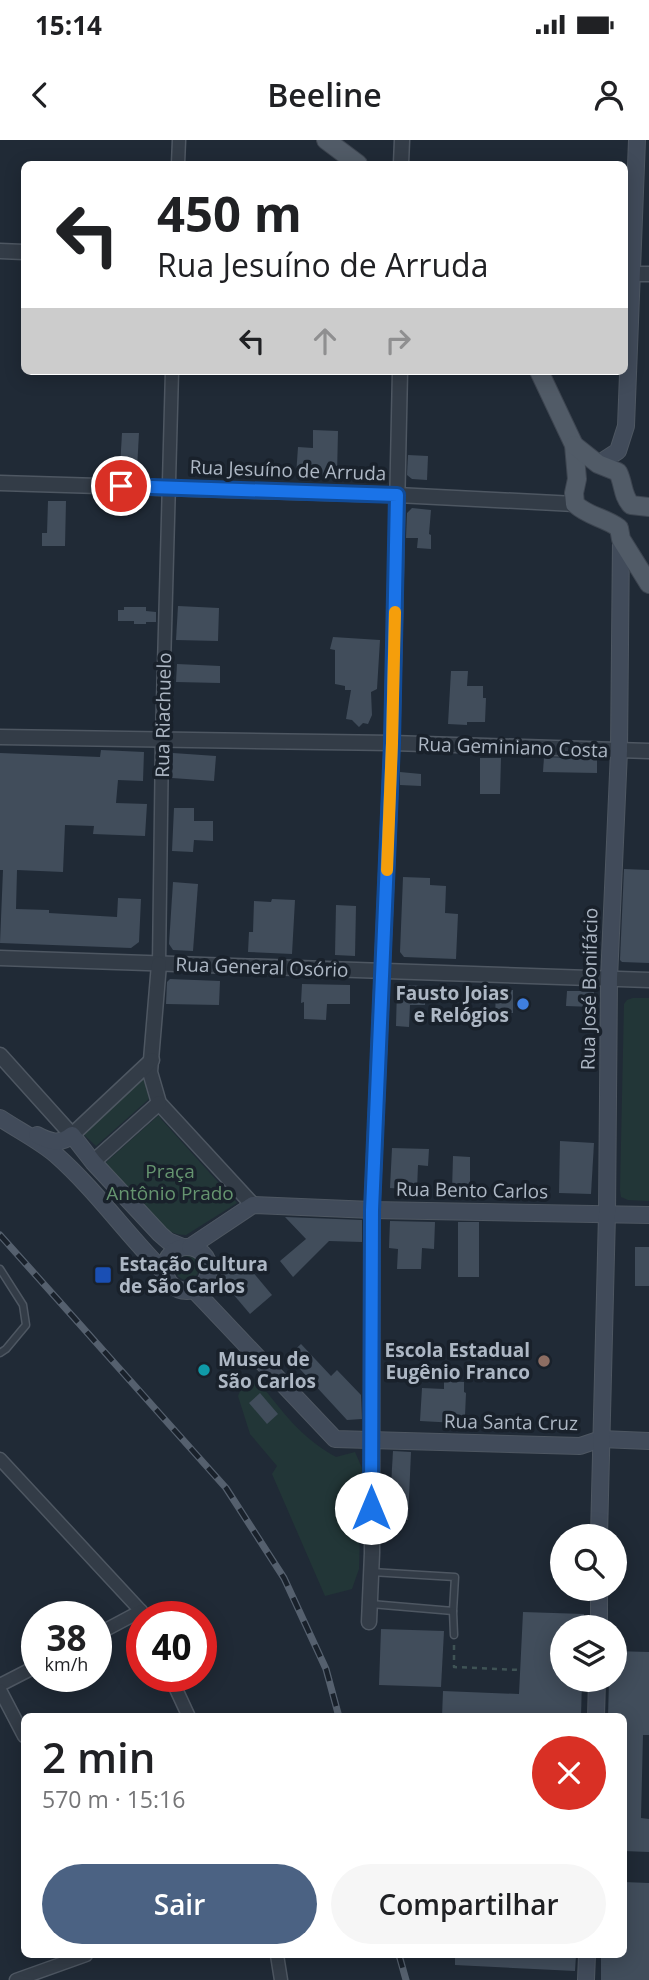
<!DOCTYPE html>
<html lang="pt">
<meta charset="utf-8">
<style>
:root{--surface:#fff;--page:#f6f6f6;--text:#202124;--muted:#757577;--accent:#4b6283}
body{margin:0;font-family:"Open Sans",sans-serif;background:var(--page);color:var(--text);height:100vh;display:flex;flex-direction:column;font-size:26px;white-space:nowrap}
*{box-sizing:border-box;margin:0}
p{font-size:23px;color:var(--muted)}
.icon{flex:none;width:38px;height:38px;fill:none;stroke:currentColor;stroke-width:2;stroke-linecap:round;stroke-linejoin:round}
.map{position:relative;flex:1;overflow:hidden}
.details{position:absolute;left:21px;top:1573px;width:606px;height:245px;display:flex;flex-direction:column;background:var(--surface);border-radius:10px;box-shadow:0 4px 18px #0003}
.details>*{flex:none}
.banner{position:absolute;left:21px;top:21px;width:607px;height:214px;border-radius:10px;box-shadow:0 4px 18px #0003;background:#fff;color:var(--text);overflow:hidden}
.controls{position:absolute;left:550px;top:1384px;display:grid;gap:14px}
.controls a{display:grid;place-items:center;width:77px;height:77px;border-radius:50%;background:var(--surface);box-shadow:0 4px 18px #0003;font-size:35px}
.speed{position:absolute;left:21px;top:1461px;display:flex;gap:14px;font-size:35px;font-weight:700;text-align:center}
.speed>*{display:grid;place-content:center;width:91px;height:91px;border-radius:50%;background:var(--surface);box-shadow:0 4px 18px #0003;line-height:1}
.speed small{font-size:18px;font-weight:400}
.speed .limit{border:10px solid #d22;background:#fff;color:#111}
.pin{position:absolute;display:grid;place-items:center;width:60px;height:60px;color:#fff;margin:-30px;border:4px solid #fff;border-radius:50%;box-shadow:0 2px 7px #0007}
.me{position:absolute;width:77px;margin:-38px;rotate:0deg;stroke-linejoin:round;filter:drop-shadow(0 0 5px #0008)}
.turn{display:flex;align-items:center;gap:24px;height:147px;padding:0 21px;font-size:32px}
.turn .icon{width:91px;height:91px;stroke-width:2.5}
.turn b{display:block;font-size:49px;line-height:60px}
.lanes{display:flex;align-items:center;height:66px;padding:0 21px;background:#0003;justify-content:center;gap:35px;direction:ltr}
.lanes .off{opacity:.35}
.round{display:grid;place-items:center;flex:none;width:74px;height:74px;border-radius:37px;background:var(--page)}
.head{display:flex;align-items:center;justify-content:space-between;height:119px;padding:0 21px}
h1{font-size:42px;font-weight:600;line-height:52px}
.cta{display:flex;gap:14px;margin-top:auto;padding:14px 21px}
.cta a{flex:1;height:80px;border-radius:42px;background:var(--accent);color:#fff;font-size:28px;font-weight:600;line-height:80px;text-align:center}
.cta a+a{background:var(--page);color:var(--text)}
.status{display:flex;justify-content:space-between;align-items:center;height:49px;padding:0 35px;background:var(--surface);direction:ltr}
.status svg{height:19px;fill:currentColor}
header{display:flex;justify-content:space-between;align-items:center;height:91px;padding:0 21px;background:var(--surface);font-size:32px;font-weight:600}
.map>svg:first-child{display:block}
</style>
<div class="status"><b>15:14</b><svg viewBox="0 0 49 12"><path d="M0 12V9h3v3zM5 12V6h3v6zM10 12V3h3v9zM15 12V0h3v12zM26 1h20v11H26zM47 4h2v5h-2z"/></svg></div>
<header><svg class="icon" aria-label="back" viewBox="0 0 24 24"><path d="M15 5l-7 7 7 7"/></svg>Beeline<svg class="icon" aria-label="person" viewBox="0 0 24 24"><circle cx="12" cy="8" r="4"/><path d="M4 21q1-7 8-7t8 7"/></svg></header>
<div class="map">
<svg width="649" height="1840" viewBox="0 0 649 1840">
<rect width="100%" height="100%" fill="#202a36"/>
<g fill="#223637">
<polygon points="633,858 649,858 649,1061 628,1060 621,1057 620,1050 624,864 627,860"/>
<polygon points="146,931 144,939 149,959 96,1006 81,992"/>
<path d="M159,975L161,979L237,1063L186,1095C176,1095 170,1092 162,1086L104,1024Z"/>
<circle cx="187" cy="1128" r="12"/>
<path d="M249,1238L258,1241C282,1271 301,1298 336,1317L355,1312L362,1328L359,1429L352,1449L325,1456L272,1334L277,1326L250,1294L238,1256L241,1249Z"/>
</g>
<g fill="#414d5b">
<polygon points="313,290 338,291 337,336 296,336 298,307 313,308"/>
<polygon points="122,293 139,293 137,329 120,328"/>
<polygon points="408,315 428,316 427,340 412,339 407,335"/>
<polygon points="48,361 66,361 65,406 42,406 42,393 47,393"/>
<polygon points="412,368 431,370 429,394 431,395 431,409 417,408 418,398 406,398 407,373"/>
<polygon points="178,466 219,468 218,501 176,500"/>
<polygon points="124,467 146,467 146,471 156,472 156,482 146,482 146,484 134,484 134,481 118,481 118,470 124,470"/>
<polygon points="333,497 380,500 377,549 371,552 372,575 368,584 363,583 359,587 352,580 346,579 351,550 345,550 345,546 335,544 335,510 330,509"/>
<polygon points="177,524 220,526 220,543 176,542"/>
<polygon points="451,531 468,531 467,546 483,546 483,558 486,558 485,582 467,582 467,585 448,584"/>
<polygon points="101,610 144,612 143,641 118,640 116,663 147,664 145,696 93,694 94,686 65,685 63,732 17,730 16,769 49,770 49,773 117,777 118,758 141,759 139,802 131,808 0,803 3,730 0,730 0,613 100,617"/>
<polygon points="173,613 216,616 214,641 172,638"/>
<polygon points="544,617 597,619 597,633 543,632"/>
<polygon points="480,618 501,618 500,654 480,654"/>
<polygon points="400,632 421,634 421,646 400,645"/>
<polygon points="174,668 194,668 194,681 213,681 213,701 194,700 193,712 172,711"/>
<polygon points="624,729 649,730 649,823 622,822 620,820"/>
<polygon points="403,737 430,738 430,745 446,746 445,773 458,774 456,819 404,817 400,812"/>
<polygon points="173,742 198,744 193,811 173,810 169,804"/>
<polygon points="272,759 295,760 292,814 248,812 249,792 253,792 254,761 271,762"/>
<polygon points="336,765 356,766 355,816 335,815"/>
<polygon points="170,839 220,841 219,865 166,864 167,842"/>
<polygon points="302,844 350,845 350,864 327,864 326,880 304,879 304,862 301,863"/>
<polygon points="402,845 426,846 425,865 410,865 409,887 396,886 397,849"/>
<polygon points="496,850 513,850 513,873 510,873 510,878 495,877"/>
<polygon points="567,851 594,851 593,867 566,866"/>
<polygon points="560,1001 594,1003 591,1054 559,1053"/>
<polygon points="392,1008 429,1009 428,1026 418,1025 417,1050 390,1048"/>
<polygon points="453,1016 470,1017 470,1051 452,1051"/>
<polygon points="285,1077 362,1080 362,1102 329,1101 293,1137 280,1121 306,1099"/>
<polygon points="390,1081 435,1082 434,1109 422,1108 421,1129 397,1129 398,1109 389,1108"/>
<rect x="458" y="1082" width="21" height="55"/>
<rect x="635" y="1107" width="14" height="39"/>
<polygon points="241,1118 272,1155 250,1174 222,1141 221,1134"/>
<polygon points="301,1204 331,1236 337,1230 361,1255 362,1279 347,1280 288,1216"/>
<polygon points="444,1241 464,1242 464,1252 466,1253 465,1276 457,1276 457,1283 420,1281 422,1248 444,1249"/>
<polygon points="260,1253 278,1274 267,1284 249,1263"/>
<polygon points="393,1311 411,1312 408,1380 389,1380"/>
<polygon points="523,1472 584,1474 583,1488 562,1488 562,1540 582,1540 581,1577 442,1577 443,1551 519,1554"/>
<polygon points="381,1489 444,1491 441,1547 379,1545"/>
<polygon points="614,1511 649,1512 649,1595 643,1595 641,1678 649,1679 649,1712 623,1711 623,1577 608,1577 609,1540 614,1540"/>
<polygon points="623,1742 649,1743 649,1840 601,1840 601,1815 623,1815"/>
<polygon points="455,1815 576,1815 575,1831 455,1825"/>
</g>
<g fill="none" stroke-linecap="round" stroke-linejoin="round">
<g stroke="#4e5762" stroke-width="9">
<g id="service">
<polyline points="0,1129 23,1165 26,1185 6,1209 0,1213"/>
<polyline points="371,1464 453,1471 455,1437 371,1432"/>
<polyline points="453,1471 454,1495"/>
</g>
</g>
<g stroke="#4e5762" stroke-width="15">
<g id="minor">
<polyline points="178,24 179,0"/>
<polyline points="159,824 162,600 172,231"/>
<polyline points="0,1319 141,1471 143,1477"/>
<polyline points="96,1495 141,1471"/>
<polyline points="170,1536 189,1577"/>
<polyline points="0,1545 37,1526"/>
<polyline points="0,1550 24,1596"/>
<polyline points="277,1815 281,1840"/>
<polyline points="16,1840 86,1815"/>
</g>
</g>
<g stroke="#4e5762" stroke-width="17">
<g id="tertiary">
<polyline points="401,24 402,0"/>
<polyline points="0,111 24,112"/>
<polyline points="625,134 649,134"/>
<polyline points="0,343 397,355 575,364"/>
<polyline points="0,597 392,603 649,611"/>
<polyline points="0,818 649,840"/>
<polyline points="159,824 150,932 159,963 253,1065"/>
<polyline points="0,915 72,995 152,920"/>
<polyline points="93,1022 159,963"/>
<polyline points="369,1482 372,1413 372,1070 392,603 400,231"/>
</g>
</g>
<g stroke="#4e5762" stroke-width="18">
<g id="secondary">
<polyline points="598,324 618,311 626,286 637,0"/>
<path d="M0,978C18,990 38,1000 55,1014C96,1050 127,1095 166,1134"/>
<path d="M37,995C50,1002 60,1005 72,995L93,1022L160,1094L168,1101L183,1107"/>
<circle cx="187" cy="1129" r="22"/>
<polyline points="190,1107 253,1065 372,1070 649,1075"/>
<polyline points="194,1150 335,1299 580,1306 601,1299 649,1301"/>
<polyline points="599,1396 607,1074 609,839 619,611 621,399"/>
<polyline points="599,1488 599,1449"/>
<polyline points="596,1577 597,1540"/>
<polyline points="586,1840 587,1815"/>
</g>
</g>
<g stroke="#3d4550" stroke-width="20">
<g id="primary">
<polyline points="326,0 358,24"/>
<path d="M539,231L574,305L577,339L574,353L575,364C589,377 604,377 619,388L621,399L649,444"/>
<path d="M574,305L598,324L618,332C624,344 622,355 631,365L649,367"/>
</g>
</g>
<polyline stroke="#3f5355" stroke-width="2.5" stroke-dasharray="5 5" stroke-linecap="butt" points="454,1505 454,1527 520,1530"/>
<use href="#service" stroke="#333c47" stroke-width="6"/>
<use href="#minor" stroke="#333c47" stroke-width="12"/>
<use href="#tertiary" stroke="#333c47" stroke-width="14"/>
<use href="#secondary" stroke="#414b5a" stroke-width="16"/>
<use href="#primary" stroke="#515b67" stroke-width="18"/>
<g stroke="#55606e" stroke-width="7">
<g id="rail">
<polyline points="0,1095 226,1348 284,1438 326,1529 339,1577"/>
<polyline points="399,1815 406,1840"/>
</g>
</g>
<use href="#rail" stroke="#19212b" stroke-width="4.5" stroke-dasharray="13" stroke-linecap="butt"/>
</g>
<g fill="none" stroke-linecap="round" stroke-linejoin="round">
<g stroke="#114b97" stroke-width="18">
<polyline id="route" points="121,346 397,355 392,603 372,1070 371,1368"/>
</g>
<use href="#route" stroke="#1a73e8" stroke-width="12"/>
<polyline stroke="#f59e0b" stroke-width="12" points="387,730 392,603 395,472"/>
</g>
<circle fill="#3f7fe0" stroke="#19212b" stroke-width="2.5" cx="523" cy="864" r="7"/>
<rect fill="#1a4fb4" stroke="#19212b" stroke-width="2.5" x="94" y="1126" width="18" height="18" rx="3.5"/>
<circle fill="#8d6e63" stroke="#19212b" stroke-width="2.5" cx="544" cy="1221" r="7"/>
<circle fill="#0f9aa8" stroke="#19212b" stroke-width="2.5" cx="204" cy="1230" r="7"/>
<g text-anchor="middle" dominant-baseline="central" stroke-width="7" stroke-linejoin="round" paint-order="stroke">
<g font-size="19" fill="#adb7c4" stroke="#19212b">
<text transform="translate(288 330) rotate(2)">Rua Jesuíno de Arruda</text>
<text transform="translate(163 575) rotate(-89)">Rua Riachuelo</text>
<text transform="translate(513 607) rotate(2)">Rua Geminiano Costa</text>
<text transform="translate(262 827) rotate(2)">Rua General Osório</text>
<text transform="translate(589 849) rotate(-89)">Rua José Bonifácio</text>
<text transform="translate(472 1050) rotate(1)">Rua Bento Carlos</text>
<text transform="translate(511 1282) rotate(1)">Rua Santa Cruz</text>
</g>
<g font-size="19" font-weight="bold" fill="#adb7c4" stroke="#19212b" text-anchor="end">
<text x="509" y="853">Fausto Joias<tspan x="509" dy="22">e Relógios</tspan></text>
<text x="119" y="1124" text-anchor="start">Estação Cultura<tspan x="119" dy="22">de São Carlos</tspan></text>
<text x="530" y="1210">Escola Estadual<tspan x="530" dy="22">Eugênio Franco</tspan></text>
<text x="218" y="1219" text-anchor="start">Museu de<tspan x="218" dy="22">São Carlos</tspan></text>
</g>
<g font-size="19" fill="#65946f" stroke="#19212b">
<text x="170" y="1031">Praça<tspan x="170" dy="22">Antônio Prado</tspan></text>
</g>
</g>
</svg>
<div class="controls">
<a><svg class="icon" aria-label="search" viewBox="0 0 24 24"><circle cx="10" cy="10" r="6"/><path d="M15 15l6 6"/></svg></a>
<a><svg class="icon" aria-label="layers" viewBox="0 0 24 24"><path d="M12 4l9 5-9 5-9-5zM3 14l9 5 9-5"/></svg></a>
</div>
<div class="speed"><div>38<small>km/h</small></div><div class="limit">40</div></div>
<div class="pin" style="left:121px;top:346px;background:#d93025"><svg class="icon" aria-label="arrive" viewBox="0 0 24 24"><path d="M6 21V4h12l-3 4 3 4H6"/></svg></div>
<svg class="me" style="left:371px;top:1368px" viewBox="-20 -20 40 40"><circle r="19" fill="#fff"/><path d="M0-13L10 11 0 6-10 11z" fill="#1a73e8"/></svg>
<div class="banner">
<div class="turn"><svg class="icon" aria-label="left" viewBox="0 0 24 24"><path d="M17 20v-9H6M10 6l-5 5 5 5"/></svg><div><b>450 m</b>Rua Jesuíno de Arruda</div></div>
<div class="lanes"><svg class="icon" aria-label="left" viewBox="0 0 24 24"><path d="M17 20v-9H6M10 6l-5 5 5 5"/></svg><svg class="icon off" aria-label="ahead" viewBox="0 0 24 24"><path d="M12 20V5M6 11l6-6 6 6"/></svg><svg class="icon off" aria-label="right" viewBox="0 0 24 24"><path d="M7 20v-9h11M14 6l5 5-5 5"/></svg></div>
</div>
<section class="details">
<div class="head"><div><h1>2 min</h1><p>570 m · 15:16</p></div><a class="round" style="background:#d93025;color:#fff"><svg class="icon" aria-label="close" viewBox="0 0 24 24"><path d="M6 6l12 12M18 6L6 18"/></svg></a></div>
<div class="cta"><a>Sair</a><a>Compartilhar</a></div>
</section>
</div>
